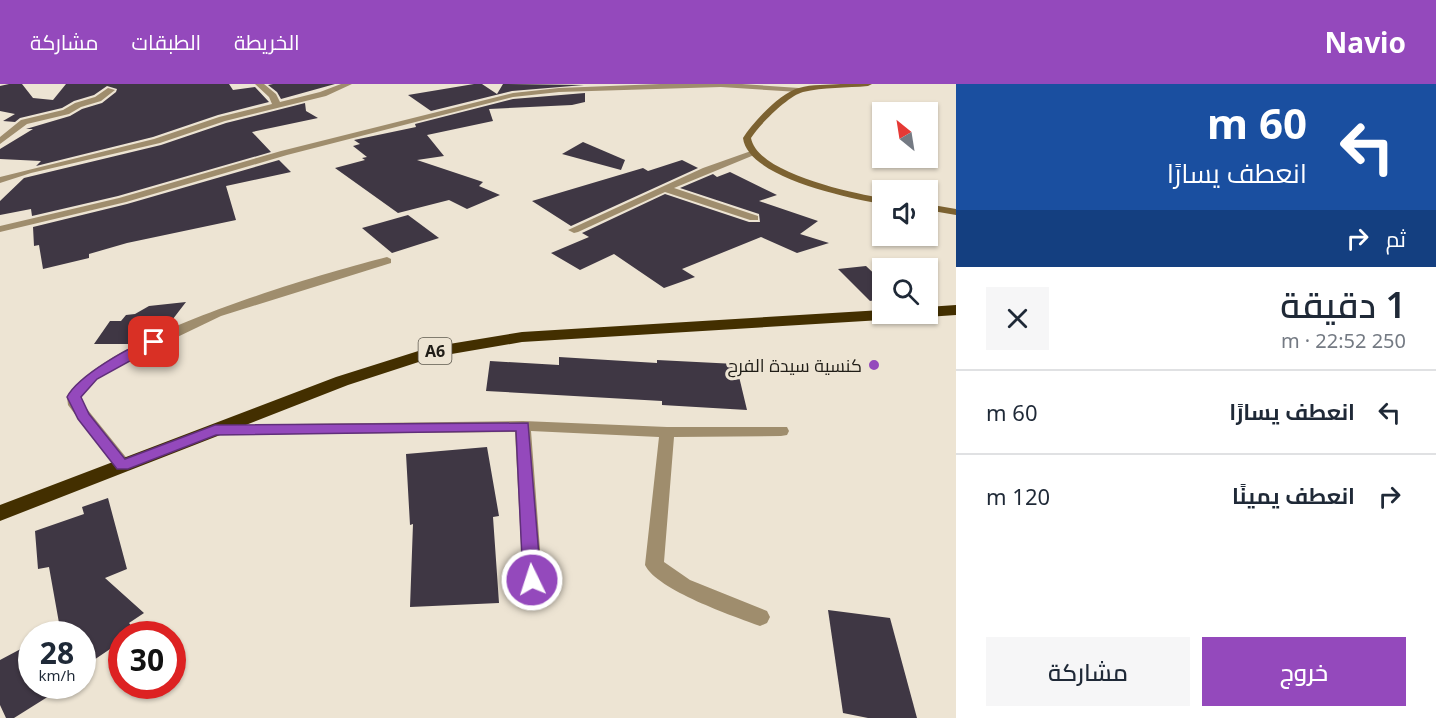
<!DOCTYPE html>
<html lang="ar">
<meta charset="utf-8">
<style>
:root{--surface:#fff;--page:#f6f6f7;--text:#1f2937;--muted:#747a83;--line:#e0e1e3;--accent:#9449bc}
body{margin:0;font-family:"Noto Sans",Cairo,sans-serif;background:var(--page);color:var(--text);direction:rtl;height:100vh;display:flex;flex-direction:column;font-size:22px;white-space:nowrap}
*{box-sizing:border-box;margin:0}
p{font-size:20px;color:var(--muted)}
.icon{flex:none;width:33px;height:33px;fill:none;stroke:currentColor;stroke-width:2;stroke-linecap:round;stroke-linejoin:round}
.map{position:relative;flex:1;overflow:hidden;direction:ltr}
.panel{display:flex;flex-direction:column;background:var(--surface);width:480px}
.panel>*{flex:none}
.guide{background:#1a4fa0;color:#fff;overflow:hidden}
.needle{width:39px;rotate:330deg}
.buttons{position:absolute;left:872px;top:18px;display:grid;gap:12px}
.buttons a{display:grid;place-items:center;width:66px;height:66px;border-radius:0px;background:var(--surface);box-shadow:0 2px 4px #0004;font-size:30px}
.speed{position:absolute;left:18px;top:537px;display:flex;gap:12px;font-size:30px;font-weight:700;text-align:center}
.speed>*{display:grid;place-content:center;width:78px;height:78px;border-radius:50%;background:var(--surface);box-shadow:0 2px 4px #0004;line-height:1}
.speed small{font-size:15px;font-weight:400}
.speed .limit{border:9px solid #d22;background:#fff;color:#111}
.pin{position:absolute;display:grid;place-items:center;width:51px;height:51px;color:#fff;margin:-26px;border-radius:12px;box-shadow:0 3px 9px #0006}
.me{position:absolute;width:66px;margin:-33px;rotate:356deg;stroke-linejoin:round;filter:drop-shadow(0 0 4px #0008)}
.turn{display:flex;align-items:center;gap:21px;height:126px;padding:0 30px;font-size:27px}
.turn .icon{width:78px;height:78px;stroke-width:2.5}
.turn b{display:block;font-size:42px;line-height:51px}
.then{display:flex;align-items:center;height:57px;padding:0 30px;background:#0003;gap:12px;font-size:22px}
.round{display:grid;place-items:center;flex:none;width:63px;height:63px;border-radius:0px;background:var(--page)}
.overview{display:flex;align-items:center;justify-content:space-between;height:102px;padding:0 30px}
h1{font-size:36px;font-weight:600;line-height:45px}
.button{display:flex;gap:12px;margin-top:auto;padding:12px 30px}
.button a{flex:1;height:69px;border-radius:0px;background:var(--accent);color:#fff;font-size:24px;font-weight:600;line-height:69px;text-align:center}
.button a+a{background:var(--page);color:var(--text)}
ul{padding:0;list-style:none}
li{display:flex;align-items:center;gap:18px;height:84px;padding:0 30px;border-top:2px solid var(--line)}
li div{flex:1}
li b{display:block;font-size:22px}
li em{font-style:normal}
header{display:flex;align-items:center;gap:36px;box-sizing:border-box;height:84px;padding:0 30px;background:var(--accent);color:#fff}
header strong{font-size:28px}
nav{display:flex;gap:33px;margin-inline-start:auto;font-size:21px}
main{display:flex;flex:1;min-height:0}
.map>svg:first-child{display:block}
</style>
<header>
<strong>Navio</strong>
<nav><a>الخريطة</a><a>الطبقات</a><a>مشاركة</a></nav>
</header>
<main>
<section class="panel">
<div class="guide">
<div class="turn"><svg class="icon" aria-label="left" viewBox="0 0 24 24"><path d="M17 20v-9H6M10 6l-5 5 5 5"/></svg><div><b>60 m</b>انعطف يسارًا</div></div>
<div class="then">ثم<svg class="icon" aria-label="right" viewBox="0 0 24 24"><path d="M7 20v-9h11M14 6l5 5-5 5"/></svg></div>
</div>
<div class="overview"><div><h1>1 دقيقة</h1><p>250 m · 22:52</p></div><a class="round"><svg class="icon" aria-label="close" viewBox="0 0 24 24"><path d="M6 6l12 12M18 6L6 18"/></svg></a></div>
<ul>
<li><svg class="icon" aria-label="left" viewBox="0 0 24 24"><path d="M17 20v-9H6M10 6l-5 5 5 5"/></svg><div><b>انعطف يسارًا</b></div><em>60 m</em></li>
<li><svg class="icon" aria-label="right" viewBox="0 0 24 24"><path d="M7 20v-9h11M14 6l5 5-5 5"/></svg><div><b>انعطف يمينًا</b></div><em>120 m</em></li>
</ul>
<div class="button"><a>خروج</a><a>مشاركة</a></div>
</section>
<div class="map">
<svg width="956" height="634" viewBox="0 0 956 634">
<rect width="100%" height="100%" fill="#ede4d3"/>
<g fill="#3f3744">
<polygon points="9,0 22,0 33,14 53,16 66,0 229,0 233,6 255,3 269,18 218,31 153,53 36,82 41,77 0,75 0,65 33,45 26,45 70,32 82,25 102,19 116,8 117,5 107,2 94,11 74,17 62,24 20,34 15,38 3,37 15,30 0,27 0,2"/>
<polygon points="273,0 335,0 281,15 277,8 268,1"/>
<polygon points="474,0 482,0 497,10 503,0 584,1 512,7 431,27 408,11"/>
<polygon points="585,9 585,18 572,21 489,25 493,37 427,51 444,72 417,76 483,98 479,102 500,111 467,125 449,116 398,129 335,84 365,76 362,74 367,73 353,62 360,60 354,56 416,43 415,40 513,15"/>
<polygon points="305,19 306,27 318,34 252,48 271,68 118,112 32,132 31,125 0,131 0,117 24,94 161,61 226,39"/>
<polygon points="583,58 625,76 621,86 562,70"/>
<polygon points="279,76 291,88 226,102 236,136 127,159 89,170 89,174 43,185 39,161 34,162 33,143 127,120"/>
<polygon points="682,76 698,84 571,142 532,117 643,84 648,87"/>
<polygon points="730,88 777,111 759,117 818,137 800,150 829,159 797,169 761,153 682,185 695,193 664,204 614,170 580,186 551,169 589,153 582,149 665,110 749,138 760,138 759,130 680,104 713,90 717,93"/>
<polygon points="408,131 439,154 392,169 362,144"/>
<polygon points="866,182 882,197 882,215 870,217 838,185"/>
<polygon points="186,218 166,244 159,248 144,248 140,257 134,260 94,260 110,237 121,237 126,231 135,230 149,222"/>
<polygon points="559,273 657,279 657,276 736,280 747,326 662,321 662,317 486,307 490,277 559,281"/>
<polygon points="487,363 499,432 493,433 499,519 410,523 413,440 410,441 406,370"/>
<polygon points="108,414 127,485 105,494 144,529 129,539 136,547 131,550 122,550 122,557 82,584 82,550 61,550 49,483 38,485 35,447 84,430 82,423"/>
<polygon points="828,526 890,534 917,634 868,634 843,629"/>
<polygon points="32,559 32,602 65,602 14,634 6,634 0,621 0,576"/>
</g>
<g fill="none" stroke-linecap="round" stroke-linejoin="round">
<g fill="#9f8d6d" fill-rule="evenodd">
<polygon points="255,0 264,0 276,10 280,18 320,8 341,0 352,0 326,12 225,37 160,59 31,89 0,99 0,93 154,55 219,33 272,20 269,13"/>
<polygon points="660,0 742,0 799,4 803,6 799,8 721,3 559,8 513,13 287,71 126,118 0,148 0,142 119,114 281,67 513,9 559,4"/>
<polygon points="108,4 115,6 101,17 81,23 69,30 27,40 0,60 0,53 21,36 63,26 75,19 95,13"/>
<polygon points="751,67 759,69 674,104 758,132 758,136 750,136 665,108 578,148 574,149 568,146 703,84"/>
<path d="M387,173L391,175V179L221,232L144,269L97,295L81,313L83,320L129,377L131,381L129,385H117L68,321L67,313C102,253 316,191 387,173Z"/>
<path d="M523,337L667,343H787L789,347L787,351L781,352L674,353L664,478L690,496L767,527L770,533L767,539L760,542C733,532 657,506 645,481L659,353L531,347L544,518L541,524L534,526L527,524L524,518L515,348L215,351L209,350L207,346L209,342L215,341Z"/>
</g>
<g fill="#7c6231" fill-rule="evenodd">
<path d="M841,0H872L868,2C847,4 823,3 803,8C788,12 759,41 751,54C757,89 852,109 882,114V120C849,114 748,94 743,54C752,39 781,8 799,4C812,0 828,1 841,0Z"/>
<polygon points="927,120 956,125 956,131 927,126"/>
</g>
<g fill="#432f00" fill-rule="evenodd">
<polygon points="956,221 956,231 927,233 920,230 927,230 927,223"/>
<polygon points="882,226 882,230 906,230 898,235 522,258 434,273 348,301 0,437 0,421 336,293 431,263 522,248"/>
</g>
</g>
<path fill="#9449bc" stroke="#602f7a" stroke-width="1.5" d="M154,255L159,256L161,258L159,261L97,295L81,313L89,330L125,375L215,341L528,339L541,496L538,501L532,503L526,501L523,496L516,347L216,351L128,385H117L78,335L67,313C78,292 131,261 154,255Z"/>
<circle fill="#9449bc" stroke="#ede4d3" stroke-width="2" cx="874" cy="281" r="6"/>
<g text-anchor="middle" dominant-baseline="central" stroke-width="6" stroke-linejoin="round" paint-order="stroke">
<rect fill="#ede4d3" stroke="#5e594f" stroke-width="1.5" x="418.5" y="254" width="33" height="26" rx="4.5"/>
<g font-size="16" font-weight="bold" fill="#201d17">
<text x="435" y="267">A6</text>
</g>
<g font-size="18" fill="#201d17" stroke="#ede4d3" text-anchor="end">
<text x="862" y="281">كنسية سيدة الفرح</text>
</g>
</g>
</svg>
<div class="buttons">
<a><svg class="needle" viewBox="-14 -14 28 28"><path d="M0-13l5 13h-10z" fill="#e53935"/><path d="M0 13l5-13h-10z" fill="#747a83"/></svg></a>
<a><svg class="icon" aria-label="sound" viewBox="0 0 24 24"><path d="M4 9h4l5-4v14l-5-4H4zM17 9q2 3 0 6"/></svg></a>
<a><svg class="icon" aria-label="search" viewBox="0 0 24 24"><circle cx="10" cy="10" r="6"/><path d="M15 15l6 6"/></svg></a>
</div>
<div class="speed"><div>28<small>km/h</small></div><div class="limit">30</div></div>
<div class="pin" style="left:154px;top:258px;background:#d93025"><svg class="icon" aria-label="arrive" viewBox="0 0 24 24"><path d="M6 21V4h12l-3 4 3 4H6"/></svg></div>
<svg class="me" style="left:532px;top:496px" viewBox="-20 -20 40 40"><circle r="17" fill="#9449bc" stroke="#fff" stroke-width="3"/><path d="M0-11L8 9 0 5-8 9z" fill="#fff"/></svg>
</div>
</main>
